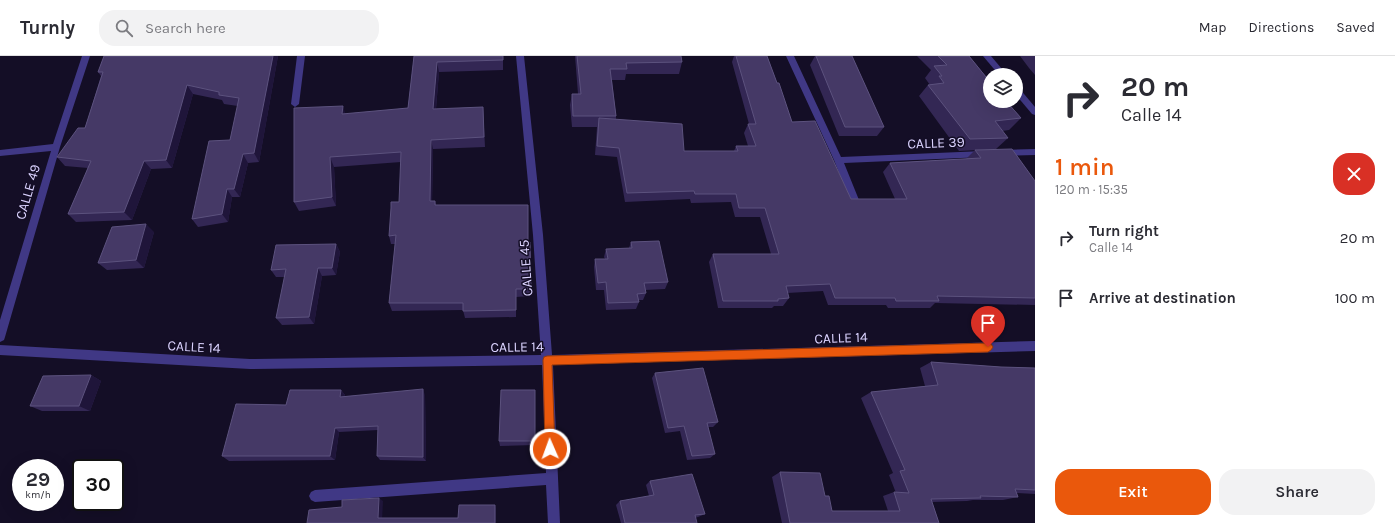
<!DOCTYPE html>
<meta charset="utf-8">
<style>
:root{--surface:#fff;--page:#f2f2f3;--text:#2b2b33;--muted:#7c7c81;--line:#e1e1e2;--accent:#ea580c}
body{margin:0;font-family:Karla,sans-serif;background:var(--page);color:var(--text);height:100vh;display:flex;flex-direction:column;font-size:15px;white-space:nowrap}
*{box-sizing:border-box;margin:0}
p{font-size:13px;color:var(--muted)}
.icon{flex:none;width:22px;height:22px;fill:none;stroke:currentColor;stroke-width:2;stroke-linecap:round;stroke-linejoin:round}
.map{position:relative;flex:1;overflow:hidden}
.drawer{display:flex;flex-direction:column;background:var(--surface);width:360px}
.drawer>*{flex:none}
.top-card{background:#fff;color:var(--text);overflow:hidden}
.fabs{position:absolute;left:983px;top:12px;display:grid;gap:8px}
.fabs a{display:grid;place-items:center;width:40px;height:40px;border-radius:50%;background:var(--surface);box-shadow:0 4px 16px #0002;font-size:20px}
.speed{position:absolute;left:12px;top:403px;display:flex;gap:8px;font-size:20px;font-weight:700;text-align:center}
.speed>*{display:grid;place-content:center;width:52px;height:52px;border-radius:50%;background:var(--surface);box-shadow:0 4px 16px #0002;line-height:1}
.speed small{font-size:10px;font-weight:400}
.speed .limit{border:2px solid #111;border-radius:6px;background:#fff;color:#111}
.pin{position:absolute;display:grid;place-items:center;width:34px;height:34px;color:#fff;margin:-41px -17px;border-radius:50% 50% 50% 0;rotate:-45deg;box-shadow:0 0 4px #0007}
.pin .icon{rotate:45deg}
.me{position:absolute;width:44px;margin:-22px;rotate:358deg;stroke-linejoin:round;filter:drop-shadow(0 0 3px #0008)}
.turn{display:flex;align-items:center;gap:14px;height:84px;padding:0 20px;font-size:18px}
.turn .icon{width:52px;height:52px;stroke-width:2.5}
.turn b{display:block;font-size:28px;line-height:34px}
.round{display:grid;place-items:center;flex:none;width:42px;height:42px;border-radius:16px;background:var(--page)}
.head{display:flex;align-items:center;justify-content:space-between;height:68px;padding:0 20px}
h1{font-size:24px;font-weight:600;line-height:30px;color:var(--accent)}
.button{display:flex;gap:8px;margin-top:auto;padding:8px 20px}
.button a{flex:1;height:46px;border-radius:16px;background:var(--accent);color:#fff;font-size:16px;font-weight:600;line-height:46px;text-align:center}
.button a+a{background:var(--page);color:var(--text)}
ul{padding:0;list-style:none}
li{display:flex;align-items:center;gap:12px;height:60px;padding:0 20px}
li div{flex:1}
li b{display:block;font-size:15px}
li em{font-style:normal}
header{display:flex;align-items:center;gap:24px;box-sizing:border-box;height:56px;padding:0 20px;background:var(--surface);border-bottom:1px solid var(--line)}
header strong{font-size:19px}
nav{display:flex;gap:22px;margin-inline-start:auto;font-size:14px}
.search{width:280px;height:36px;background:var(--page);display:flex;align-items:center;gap:10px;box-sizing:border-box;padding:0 14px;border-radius:16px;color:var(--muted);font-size:15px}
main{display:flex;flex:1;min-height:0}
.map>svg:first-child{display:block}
</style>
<header>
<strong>Turnly</strong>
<div class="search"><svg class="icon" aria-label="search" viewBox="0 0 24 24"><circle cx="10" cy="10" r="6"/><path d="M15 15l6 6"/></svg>Search here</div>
<nav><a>Map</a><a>Directions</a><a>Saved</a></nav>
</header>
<main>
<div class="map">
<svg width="1035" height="467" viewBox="0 0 1035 467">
<rect width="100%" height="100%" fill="#140e26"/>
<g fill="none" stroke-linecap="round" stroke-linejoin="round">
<g fill="#403885" fill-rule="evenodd">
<polygon points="82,0 90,0 60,91 5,281 4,284 0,286 0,264 51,95 0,100 0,94 53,88"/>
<polygon points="297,0 305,0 299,48 295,51 291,48"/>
<polygon points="516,0 524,0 543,179 552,299 1035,285 1035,295 553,309 560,467 548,467 546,429 315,446 311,444 309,440 311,436 315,434 546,417 542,309 250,313 0,299 0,289 250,303 541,299 533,179"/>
<polygon points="786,0 794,0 841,101 984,95 988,98 984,101 844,107 859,144 854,148 851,147 834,104"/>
<polygon points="983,0 991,0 1007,19 999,19"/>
<polygon points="1016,31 1019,32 1035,51 1035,59 1032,58 1016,39"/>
<polygon points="1035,93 1035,99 1002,100 998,97 1002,94"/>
</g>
</g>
<g fill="#332754">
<polygon points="104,0 278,0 259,106 248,107 240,141 232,141 228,166 198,171 192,163 230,84 238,50 224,48 222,44 193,38 172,112 151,113 132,164 76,166 68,158 88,112 65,110 57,101 85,72 101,20 98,16"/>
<polygon points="414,0 503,0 503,14 439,16 436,53 483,51 485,91 433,93 432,145 435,145 436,149 528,186 531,233 531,240 516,241 516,261 465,262 463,254 392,255 389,247 395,188 391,188 389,180 399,146 401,106 334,111 336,150 299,155 294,146 346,58 408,52"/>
<polygon points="575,0 681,0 682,6 679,18 626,18 625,24 612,24 616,60 616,63 684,95 734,95 736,90 748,90 744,77 748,68 749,68 732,6 734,0 767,0 792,66 851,143 895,143 883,116 890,107 966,103 975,94 1035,125 1035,249 935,247 930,252 888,252 886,249 828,249 823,235 787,237 789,242 783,250 774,250 772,252 718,252 709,206 713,198 771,198 760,161 735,161 731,146 691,147 690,143 625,146 617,101 595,99 597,71 572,71 570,49 572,38 578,38"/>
<polygon points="815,0 852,0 884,71 877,80 839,80 810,9"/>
<polygon points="917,0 969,0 1021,62 1009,74 1002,75 1008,82 996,93 959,95 919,40 928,29 930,29 925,22 931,14"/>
<polygon points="1020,0 1035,0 1035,19 1029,12"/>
<polygon points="154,176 144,212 107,214 98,207"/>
<polygon points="631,186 668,226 665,233 645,234 646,237 643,244 638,244 639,246 636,253 606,254 604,234 596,234 594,211 595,203 605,203 604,201 606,193 629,192"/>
<polygon points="336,188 340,196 336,219 322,220 314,268 282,269 276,262 285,221 276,221 271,214"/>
<polygon points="931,306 1001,311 1035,312 1035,438 1017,437 1018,441 1003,444 973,444 967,445 932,446 939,467 782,467 772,421 780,416 825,440 832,455 888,455 883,440 894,436 896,437 889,419 893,417 861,342 871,336 925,330 920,312"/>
<polygon points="655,317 718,366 713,371 708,371 715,398 710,402 687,404 680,375 665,377 652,322"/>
<polygon points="91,319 101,325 90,355 42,355 30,350"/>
<polygon points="341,334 345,339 345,340 425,339 426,405 380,404 377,400 378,374 339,376 335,404 229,405 222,400 286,349"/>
<polygon points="499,385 535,385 535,389 500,390"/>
<polygon points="650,425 705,458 698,461 695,462 697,467 621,467 616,449 620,445 649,440 646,429"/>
</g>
<g fill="#1f153a">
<polygon points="273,0 278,0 259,106 254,97"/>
<polygon points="437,6 439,16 435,62 433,53"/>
<polygon points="187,29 193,38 172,112 166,104"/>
<polygon points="343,50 346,60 342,58"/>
<polygon points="431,84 433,93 432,154 430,145"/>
<polygon points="243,98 248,107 240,141 234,133"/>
<polygon points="330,101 334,111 336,150 332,141"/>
<polygon points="144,105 151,113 132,164 124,156"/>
<polygon points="227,133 232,141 228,166 222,158"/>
<polygon points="146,168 154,176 144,212 136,204"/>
<polygon points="336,188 340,196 336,219 332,212"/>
<polygon points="318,212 322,220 314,268 309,261"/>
<polygon points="91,319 101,325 90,355 79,350"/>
<polygon points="423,333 425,339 426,405 423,401"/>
<polygon points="341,334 345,339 344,346 340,341"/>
<polygon points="335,372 339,376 335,404 330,400"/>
<polygon points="379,442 383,445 382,465 378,462"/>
<polygon points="495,449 496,452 496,467 495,467"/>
</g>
<g fill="#453966" stroke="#5c527e">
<polygon points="104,0 273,0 254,97 243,98 234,133 227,133 222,158 192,163 209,85 230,84 239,42 219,39 219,36 187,29 166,104 144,105 124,156 68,158 91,105 57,101 78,72 85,72 103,16 98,16"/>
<polygon points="414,0 503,0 503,4 437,6 433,53 483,51 484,81 431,84 430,145 435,145 435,149 528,149 528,186 530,186 531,233 516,233 516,254 463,255 463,247 389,247 396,179 389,180 391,152 391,146 399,146 401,96 330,101 332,141 294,146 294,52 343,50 342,58 408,52"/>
<polygon points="577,0 681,0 682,6 626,7 627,13 610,13 616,60 573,60 572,38 581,38"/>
<polygon points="736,0 767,0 777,27 779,27 792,66 815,65 851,143 907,143 890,107 981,102 975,94 1012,93 1035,125 1035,242 937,240 939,245 896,245 895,242 835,242 830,228 786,230 789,242 778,243 778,245 723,245 713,198 779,198 765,152 739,152 736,138 695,138 694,135 627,137 619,92 597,90 599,62 682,68 684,95 738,95 736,90 756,90 748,68 756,68"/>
<polygon points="816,0 852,0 884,71 845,71"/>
<polygon points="938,0 969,0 990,26 990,45 1006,45 1021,62 995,65 1008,82 970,83 928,29 944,27 939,20 942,20 934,10 947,9"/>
<polygon points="146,168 136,204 98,207 112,171"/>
<polygon points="659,185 668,226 644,227 646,237 637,238 639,246 608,247 606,226 598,227 595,203 608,203 606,193 632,192 631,186"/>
<polygon points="336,188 332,212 318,212 309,261 276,262 286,213 271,214 276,189"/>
<polygon points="931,306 1001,311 1035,312 1035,434 1015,433 1018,441 980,440 981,442 931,443 939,467 790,467 780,416 820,417 825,440 829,440 832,455 900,455 894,436 909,437 900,415 905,414 871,336 938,329"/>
<polygon points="703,312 718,366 707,367 715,398 692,400 684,370 668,372 655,317"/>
<polygon points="91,319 79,350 30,350 43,320"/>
<polygon points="423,333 423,401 377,400 378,370 335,372 330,400 222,400 236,348 286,349 290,334 341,334 340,341"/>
<polygon points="501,334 535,334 535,385 499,385"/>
<polygon points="692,418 705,458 695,459 697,467 625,467 620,445 654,439 650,425"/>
<polygon points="379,442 378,462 458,462 459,449 495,449 495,467 307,467 309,454 342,451 342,444"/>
</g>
<polygon fill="#ea580c" stroke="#983908" points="988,287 991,288 993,291 991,294 988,296 552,309 555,393 554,397 550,398 546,397 545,393 543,304 544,301 547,300"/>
<g text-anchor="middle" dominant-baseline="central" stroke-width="3" stroke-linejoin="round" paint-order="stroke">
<g font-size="14" fill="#dbd3ff" stroke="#140e26">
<text transform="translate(936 87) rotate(-2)">CALLE 39</text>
<text transform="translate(28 136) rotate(-74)">CALLE 49</text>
<text transform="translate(526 212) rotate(-94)">CALLE 45</text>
<text transform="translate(841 282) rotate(-2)">CALLE 14</text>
<text transform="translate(194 291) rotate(3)">CALLE 14</text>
<text transform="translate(517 291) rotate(-1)">CALLE 14</text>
</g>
</g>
</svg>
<div class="fabs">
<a><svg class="icon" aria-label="layers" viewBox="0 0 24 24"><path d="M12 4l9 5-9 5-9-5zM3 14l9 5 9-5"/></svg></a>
</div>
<div class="speed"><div>29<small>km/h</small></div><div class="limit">30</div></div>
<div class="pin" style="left:988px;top:291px;background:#d93025"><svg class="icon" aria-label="arrive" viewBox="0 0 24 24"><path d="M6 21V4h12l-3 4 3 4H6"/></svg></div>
<svg class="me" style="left:550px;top:393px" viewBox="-20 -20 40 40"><circle r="17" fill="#ea580c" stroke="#fff" stroke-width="3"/><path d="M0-11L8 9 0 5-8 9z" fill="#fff"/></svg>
</div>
<section class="drawer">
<div class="top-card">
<div class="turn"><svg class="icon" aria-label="right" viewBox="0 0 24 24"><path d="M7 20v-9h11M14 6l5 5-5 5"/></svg><div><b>20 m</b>Calle 14</div></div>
</div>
<div class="head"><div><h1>1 min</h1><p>120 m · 15:35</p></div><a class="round" style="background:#d93025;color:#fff"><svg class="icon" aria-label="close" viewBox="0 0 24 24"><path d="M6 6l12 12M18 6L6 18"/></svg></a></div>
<ul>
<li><svg class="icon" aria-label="right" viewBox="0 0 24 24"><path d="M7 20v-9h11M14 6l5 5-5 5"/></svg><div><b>Turn right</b><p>Calle 14</p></div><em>20 m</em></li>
<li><svg class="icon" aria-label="arrive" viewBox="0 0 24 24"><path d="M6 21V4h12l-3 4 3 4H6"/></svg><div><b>Arrive at destination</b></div><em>100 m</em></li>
</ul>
<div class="button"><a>Exit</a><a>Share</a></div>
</section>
</main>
